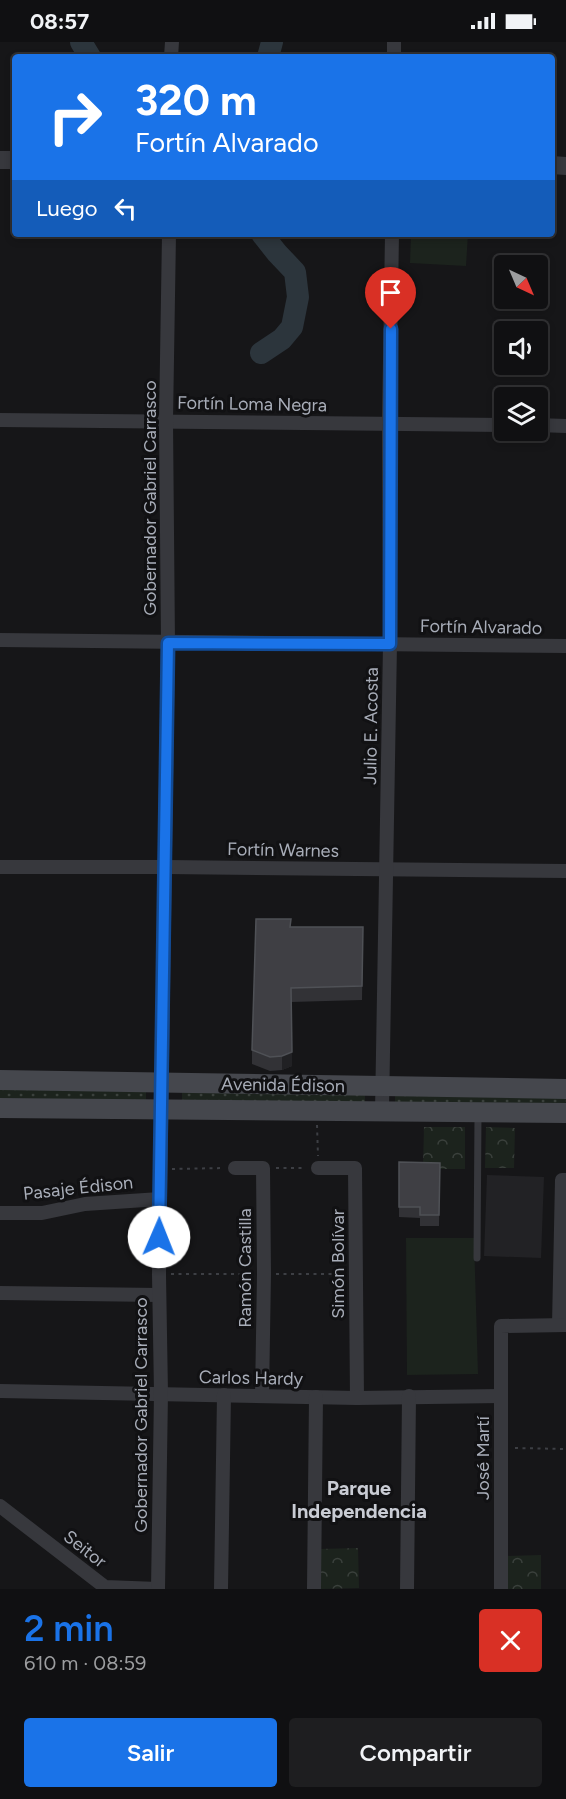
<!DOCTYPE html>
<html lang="es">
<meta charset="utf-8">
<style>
:root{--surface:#101012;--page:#1e1e20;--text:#f1f3f6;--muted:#9c9d9f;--line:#303032;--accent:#1a73e8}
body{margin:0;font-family:Figtree,sans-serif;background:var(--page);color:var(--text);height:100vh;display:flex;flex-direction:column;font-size:22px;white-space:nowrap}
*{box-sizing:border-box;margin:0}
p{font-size:20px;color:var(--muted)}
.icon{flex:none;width:33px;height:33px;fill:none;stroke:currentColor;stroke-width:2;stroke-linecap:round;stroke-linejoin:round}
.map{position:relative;height:1547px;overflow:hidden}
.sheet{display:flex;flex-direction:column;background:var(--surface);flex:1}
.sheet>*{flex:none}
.top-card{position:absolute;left:12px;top:12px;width:543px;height:183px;border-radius:6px;box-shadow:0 3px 9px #0003,0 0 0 2px var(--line);background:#1a73e8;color:#fff;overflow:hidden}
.needle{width:39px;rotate:136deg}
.fabs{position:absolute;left:494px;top:213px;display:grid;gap:12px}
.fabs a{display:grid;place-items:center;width:54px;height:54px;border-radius:6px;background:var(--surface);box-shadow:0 3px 9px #0003,0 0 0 2px var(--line);font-size:30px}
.pin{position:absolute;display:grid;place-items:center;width:51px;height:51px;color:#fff;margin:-62px -26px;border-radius:50% 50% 50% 0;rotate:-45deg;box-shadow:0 0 6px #0007}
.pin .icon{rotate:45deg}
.me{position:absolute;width:66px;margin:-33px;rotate:1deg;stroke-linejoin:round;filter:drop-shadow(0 0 4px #0008)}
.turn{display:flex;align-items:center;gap:21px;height:126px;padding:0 24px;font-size:27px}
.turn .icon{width:78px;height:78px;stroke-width:2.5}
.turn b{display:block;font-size:42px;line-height:51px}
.then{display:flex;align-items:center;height:57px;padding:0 24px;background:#0003;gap:12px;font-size:22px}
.round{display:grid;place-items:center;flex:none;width:63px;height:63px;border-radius:6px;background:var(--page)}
.summary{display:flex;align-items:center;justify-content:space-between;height:102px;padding:0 24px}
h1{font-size:36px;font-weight:600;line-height:45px;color:var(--accent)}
.primary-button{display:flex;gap:12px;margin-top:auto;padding:12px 24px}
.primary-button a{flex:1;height:69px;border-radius:6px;background:var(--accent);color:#fff;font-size:24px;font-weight:600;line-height:69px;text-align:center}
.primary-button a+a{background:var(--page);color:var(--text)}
.status{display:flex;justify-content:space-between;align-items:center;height:42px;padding:0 30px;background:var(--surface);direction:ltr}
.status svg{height:16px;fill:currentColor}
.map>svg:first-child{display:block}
</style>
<div class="status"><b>08:57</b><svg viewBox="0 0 49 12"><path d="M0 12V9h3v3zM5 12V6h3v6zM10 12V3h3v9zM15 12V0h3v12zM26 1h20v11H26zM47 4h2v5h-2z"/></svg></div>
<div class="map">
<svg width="566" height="1547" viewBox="0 0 566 1547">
<defs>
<pattern id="grass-dots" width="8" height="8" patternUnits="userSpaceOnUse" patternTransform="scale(1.5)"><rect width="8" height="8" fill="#1c231d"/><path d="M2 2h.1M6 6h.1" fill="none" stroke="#3a403c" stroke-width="1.8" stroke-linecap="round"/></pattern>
<pattern id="park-crowns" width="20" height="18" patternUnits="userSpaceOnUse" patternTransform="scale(1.5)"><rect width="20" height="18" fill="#1c231d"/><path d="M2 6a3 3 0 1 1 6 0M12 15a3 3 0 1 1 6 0" fill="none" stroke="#3a403c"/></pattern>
</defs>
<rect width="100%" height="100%" fill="#161618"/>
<polygon fill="#222225" points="487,1133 544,1135 541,1216 484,1214"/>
<g fill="url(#grass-dots)">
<polygon points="0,1046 146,1049 146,1059 0,1056"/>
<polygon points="182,1049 365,1053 365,1063 182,1059"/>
<rect x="395" y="1053" width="171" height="10"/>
</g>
<g fill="url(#park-crowns)">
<polygon points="424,1085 465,1085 465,1127 423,1127"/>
<polygon points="486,1085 515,1086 514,1126 485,1126"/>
<polygon points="358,1506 359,1546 321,1547 320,1507"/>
<polygon points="541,1513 541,1547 503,1547 504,1514"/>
</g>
<g fill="#1c231d">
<polygon points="411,192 468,192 466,224 410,221"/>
<polygon points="406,1196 474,1196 478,1332 407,1333"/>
</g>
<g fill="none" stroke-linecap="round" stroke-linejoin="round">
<g stroke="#2c353c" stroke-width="22">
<polyline points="81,0 90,15"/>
<polyline points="268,15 272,0"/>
<polyline points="261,311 282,297 292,285 298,255 295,230 277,211 262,192"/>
</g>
<g stroke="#3d3f44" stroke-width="2" stroke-dasharray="3 4.5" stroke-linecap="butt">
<polyline points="317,1083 318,1114"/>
<polyline points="276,1126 306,1126"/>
<polyline points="172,1127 224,1126"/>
<polyline points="171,1232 252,1232"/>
<polyline points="276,1232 345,1232"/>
<polyline points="515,1406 566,1407"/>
</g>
<polyline stroke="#37383d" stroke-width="7" points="477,1216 478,1073"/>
<g stroke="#37383d" stroke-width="14">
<polyline points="171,15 172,0"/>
<polyline points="394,15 394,0"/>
<polyline points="0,378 504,383"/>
<polyline points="537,383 566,384"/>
<polyline points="0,598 566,604"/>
<polyline points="0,825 166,825 566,829"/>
<polyline points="382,1069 390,602 389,381 392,192"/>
<polyline points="235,1126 263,1126 264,1232 262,1354"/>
<polyline points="318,1126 355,1126 357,1356"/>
<polyline points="0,1171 42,1171 85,1162 160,1157"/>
<polyline points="0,1251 159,1253"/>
<polyline points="559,1283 562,1138 566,1138"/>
<polyline points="0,1349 357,1356 501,1354"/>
<polyline points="0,1464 105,1545 158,1547"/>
<polyline points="158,1547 161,1351 159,1233 168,601 166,379 169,192"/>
<polyline points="221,1547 224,1353"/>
<polyline points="314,1547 316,1355"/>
<polyline points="407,1547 409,1354"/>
<polyline points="501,1547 501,1284 566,1283"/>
</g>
<g stroke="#37383d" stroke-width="18">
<polyline points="0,118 15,118"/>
<polyline points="552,123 566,124"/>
</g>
<g stroke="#45474d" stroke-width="20">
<polyline points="0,1038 566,1047"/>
<polyline points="0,1066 566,1071"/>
</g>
</g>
<g fill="#323236">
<polygon points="291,885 363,885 362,958 291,960 292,1024 282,1028 270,1029 252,1022 252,1008"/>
<polygon points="399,1120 440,1121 439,1184 420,1184 420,1176 399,1175"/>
</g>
<polygon fill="#212124" points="292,1010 292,1024 282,1028 282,1014"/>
<g fill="#3f3f44" stroke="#4f5156" stroke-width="1.5">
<polygon points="256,877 291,877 290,885 363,885 362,944 291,946 292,1010 282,1014 270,1015 252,1008"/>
<polygon points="399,1120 440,1121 439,1173 420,1173 420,1165 399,1165"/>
</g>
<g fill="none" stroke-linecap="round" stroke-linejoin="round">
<g stroke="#114b97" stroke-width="15">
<polyline id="route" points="159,1195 168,601 390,602 391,287"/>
</g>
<use href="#route" stroke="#1a73e8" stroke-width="10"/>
</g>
<g text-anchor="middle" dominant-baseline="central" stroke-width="6" stroke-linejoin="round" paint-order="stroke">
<g font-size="18" fill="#a8adb8" stroke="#111113">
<text transform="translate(252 362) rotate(1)">Fortín Loma Negra</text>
<text transform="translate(150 456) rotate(-90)">Gobernador Gabriel Carrasco</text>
<text transform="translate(481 585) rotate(1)">Fortín Alvarado</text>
<text transform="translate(371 684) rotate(-89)">Julio E. Acosta</text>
<text transform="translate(283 808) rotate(1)">Fortín Warnes</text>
<text transform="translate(283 1043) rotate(1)">Avenida Édison</text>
<text transform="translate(78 1146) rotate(-6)">Pasaje Édison</text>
<text transform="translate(338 1222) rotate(-90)">Simón Bolívar</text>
<text transform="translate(245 1226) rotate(-90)">Ramón Castilla</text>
<text transform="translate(251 1336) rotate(1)">Carlos Hardy</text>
<text transform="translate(141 1373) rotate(-90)">Gobernador Gabriel Carrasco</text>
<text transform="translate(483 1416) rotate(-90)">José Martí</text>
<text transform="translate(85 1507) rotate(38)">Seitor</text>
</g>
<g font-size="20" font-weight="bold" fill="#c9ccd4" stroke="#111113">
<text x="359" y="1446">Parque<tspan x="359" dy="23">Independencia</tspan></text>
</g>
</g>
</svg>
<div class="fabs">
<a><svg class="needle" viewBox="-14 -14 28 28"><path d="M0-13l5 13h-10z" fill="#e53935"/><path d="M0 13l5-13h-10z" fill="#9c9d9f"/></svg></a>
<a><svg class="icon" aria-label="sound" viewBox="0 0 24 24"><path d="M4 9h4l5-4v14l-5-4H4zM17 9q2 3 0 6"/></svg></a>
<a><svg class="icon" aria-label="layers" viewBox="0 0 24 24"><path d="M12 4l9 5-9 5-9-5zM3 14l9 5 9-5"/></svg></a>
</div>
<div class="pin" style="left:391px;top:287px;background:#d93025"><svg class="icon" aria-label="arrive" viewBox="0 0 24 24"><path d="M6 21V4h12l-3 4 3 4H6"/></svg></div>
<svg class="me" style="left:159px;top:1195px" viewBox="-20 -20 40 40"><circle r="19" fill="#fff"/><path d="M0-13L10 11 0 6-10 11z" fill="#1a73e8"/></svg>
<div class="top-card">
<div class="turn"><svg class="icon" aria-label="right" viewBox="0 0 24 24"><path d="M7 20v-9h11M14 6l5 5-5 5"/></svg><div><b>320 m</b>Fortín Alvarado</div></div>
<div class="then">Luego<svg class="icon" aria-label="left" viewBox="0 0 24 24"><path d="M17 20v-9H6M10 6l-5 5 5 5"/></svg></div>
</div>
</div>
<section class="sheet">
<div class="summary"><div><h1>2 min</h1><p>610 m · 08:59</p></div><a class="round" style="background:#d93025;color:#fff"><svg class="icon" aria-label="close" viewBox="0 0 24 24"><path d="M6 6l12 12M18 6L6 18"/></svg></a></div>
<div class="primary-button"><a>Salir</a><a>Compartir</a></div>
</section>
